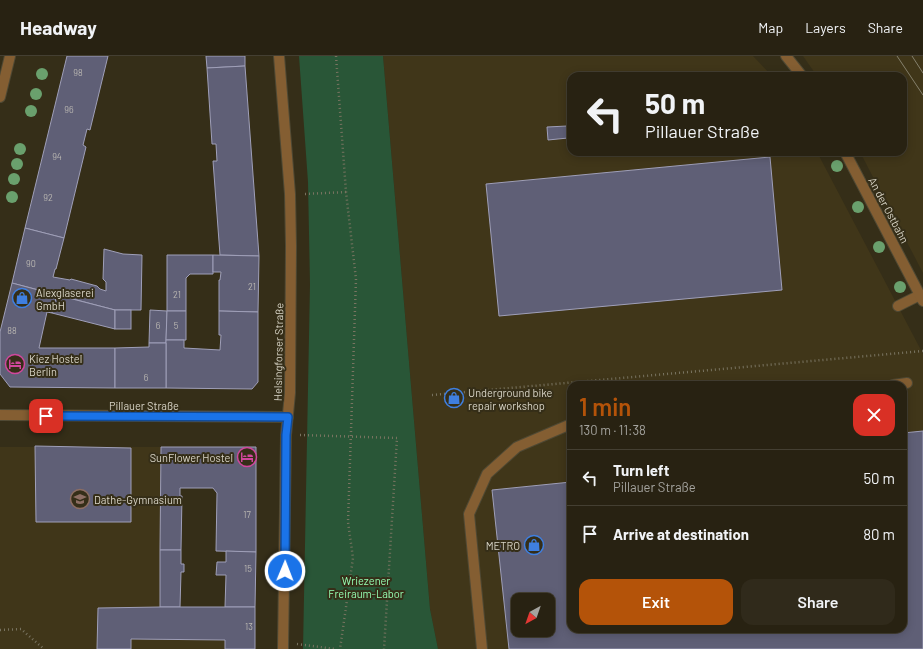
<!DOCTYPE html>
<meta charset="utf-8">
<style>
:root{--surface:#282212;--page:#302a1b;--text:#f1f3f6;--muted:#a5a49f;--line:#443f32;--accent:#b45309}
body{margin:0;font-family:Barlow,sans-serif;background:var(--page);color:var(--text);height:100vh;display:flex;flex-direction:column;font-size:15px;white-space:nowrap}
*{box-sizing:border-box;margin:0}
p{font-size:13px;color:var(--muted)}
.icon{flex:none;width:22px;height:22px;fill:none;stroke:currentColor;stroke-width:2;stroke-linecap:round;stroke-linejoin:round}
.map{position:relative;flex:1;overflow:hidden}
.sheet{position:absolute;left:567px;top:325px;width:340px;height:252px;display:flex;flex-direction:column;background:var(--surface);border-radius:12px;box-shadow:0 2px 10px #0003,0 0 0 1px var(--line)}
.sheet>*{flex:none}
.hud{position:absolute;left:567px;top:16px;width:340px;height:84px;border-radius:12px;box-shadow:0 2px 10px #0003,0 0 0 1px var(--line);background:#282212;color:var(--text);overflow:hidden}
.needle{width:26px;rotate:220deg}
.fabs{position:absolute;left:511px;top:537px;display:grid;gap:8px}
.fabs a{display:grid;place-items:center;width:44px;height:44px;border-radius:8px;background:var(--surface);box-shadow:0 2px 10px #0003,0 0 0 1px var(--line);font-size:20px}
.pin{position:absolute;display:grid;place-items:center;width:34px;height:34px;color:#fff;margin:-17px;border-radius:8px;box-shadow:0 2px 6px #0006}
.me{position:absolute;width:44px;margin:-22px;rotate:1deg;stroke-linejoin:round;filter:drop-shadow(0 0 3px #0008)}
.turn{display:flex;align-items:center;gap:14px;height:84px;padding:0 12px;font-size:18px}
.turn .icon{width:52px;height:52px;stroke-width:2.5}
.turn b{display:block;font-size:28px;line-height:34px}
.round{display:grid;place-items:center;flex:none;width:42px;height:42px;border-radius:12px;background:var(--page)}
.headline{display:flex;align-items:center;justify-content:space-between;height:68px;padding:0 12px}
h1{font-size:24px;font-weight:600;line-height:30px;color:var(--accent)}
.cta{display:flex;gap:8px;margin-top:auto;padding:8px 12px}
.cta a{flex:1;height:46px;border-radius:12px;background:var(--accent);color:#fff;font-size:16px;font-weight:600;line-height:46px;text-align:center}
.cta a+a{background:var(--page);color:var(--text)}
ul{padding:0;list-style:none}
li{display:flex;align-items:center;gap:12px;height:56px;padding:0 12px;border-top:1px solid var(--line)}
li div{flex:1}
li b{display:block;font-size:15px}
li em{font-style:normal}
header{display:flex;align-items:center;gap:24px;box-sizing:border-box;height:56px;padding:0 20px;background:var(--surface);border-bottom:1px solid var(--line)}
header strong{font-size:19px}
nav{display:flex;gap:22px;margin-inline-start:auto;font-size:14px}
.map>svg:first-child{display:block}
</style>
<header>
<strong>Headway</strong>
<nav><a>Map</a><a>Layers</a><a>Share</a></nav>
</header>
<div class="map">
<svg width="923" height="593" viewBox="0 0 923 593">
<rect width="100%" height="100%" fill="#352e18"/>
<g fill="#403619" fill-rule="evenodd">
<path d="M383,0H753L772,20H571V96H817L923,298V593H438L430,553ZM571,329H903V573H571ZM518,544H548V574H518Z"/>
<polygon points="803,0 923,0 923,217 860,96 903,96 903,20 817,20"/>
<polygon points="0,391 161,391 160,551 255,551 255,593 0,593"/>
</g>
<polygon fill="#295637" points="299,0 383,0 430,553 438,593 303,593 310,228 308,126"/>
<g fill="#5f5f76" stroke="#9f9fb8" fill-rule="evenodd">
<polygon points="67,0 108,0 90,74 87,73 83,89 86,91 64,182 25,172"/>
<polygon points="206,0 245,0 245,10 207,12"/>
<polygon points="245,10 259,200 220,199 213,105 217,105 216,88 212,88 207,12"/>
<polygon points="567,70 568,82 548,84 547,71"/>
<polygon points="770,101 782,234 499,260 486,128"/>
<polygon points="25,172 64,182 56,213 55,213 53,221 70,224 71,223 97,230 100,233 106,235 106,226 103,223 104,193 123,198 142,199 141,254 115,254 12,227"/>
<polygon points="167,199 213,199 213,218 190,218 186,222 186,255 167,255"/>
<polygon points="213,199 259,200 258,256 219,255 219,224 220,224 221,216 213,216"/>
<polygon points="12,227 57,239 52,257 47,256 39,292 115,292 115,332 10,331 0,318 0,276"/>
<polygon points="57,239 115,254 115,273 52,257"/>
<rect x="115" y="254" width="16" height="19"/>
<polygon points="150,254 167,255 166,287 149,287"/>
<polygon points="167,255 186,255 186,284 166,284"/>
<polygon points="219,255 258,256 258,326 252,333 166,332 166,284 184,284 184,292 220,294 221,279 219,279"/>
<polygon points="149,287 166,287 166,332 115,332 115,292 149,291"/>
<path d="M923,375V593H509L492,434L571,426V573H903V377ZM518,544H548V574H518Z"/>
<polygon points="35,390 131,392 131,466 36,466"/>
<polygon points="161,391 256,391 256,496 216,495 217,437 213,432 180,432 180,440 182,440 181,494 160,494"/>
<polygon points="160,494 181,494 181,508 184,508 184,516 181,516 180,551 160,551"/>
<polygon points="226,495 256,496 255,551 225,551 226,519 216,519 217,506 226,506"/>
<polygon points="160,551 255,551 255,593 225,593 225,584 131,583 131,593 97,593 98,552"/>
</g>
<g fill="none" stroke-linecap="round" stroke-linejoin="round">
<g stroke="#4f4934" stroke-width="12">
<g id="service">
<polyline points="898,250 920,239"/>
<polyline points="893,329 907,327"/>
<polyline points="482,593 469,458 487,418 517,391 571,368"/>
</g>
</g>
<g stroke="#4f4934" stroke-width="12">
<g id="minor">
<polyline points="279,0 290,138 291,190 290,337 286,379 283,593"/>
<polyline points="786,0 802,20"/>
<polyline points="0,41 10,0"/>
<polyline points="845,96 923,245"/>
<polyline points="0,359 288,361"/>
</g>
</g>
<g stroke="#797461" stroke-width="2.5" stroke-dasharray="1 3" stroke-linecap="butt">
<polyline points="336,0 346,136 356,223 348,466 353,502 340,593"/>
<polyline points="305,138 346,136"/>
<polyline points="432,339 923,295"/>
<polyline points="300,379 397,382 384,593"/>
<polyline points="0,574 21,573 44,593"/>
<polyline points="297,588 335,593"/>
</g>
<use href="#service" stroke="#845e32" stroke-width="10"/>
<use href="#minor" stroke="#845e32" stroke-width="10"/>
<g stroke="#85806d" stroke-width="1">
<polyline points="897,0 923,39"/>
<polyline points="912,0 923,17"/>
</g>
</g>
<g fill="#6aa06d">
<circle cx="42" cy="18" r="6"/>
<circle cx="36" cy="38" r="6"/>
<circle cx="31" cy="55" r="6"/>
<circle cx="20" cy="93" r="6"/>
<circle cx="17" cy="108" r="6"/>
<circle cx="837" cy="110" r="6"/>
<circle cx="14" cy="123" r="6"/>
<circle cx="12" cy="141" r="6"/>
<circle cx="858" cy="151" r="6"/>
<circle cx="879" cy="191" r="6"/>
<circle cx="900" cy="231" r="6"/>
</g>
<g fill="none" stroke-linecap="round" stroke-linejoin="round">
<g stroke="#114b97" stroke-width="10">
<polyline id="route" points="46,360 288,361 286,379 285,515"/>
</g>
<use href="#route" stroke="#1a73e8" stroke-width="7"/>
</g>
<defs>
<g id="shop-ring" transform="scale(1)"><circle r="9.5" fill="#352e18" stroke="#3f7fe0" stroke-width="1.5"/><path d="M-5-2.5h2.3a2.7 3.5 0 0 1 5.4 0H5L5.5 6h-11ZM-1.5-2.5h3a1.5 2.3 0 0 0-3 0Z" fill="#3f7fe0"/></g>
<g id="hotel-ring" transform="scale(1)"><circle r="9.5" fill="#352e18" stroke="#d1479c" stroke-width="1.5"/><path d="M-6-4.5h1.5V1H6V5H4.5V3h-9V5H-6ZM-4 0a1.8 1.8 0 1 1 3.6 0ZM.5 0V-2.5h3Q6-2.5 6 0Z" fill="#d1479c"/></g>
<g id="school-ring" transform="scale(1)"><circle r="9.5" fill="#352e18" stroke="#8d6e63" stroke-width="1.5"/><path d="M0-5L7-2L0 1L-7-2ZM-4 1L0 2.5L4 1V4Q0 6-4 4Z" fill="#8d6e63"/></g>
</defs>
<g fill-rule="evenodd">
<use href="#shop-ring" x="22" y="242"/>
<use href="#hotel-ring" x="15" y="308"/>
<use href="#shop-ring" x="454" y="342"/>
<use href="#hotel-ring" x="247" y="401"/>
<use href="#school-ring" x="80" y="443"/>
<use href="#shop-ring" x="534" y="489"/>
</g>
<g text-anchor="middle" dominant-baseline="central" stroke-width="4" stroke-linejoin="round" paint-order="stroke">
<g font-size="9" fill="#bab7b2">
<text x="78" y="16">98</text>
<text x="69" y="53">96</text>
<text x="57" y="100">94</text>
<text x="48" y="141">92</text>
<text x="31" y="207">90</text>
<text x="252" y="230">21</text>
<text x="177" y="238">21</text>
<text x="158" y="269">6</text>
<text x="176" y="269">5</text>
<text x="12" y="274">88</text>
<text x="146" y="321">6</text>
<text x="247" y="458">17</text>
<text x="248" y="512">15</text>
<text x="249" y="570">13</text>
</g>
<g font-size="11" fill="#d8d4c6" stroke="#352e18">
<text transform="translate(889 154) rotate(62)">An der Ostbahn</text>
<text transform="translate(278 296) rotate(-89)">Helsingforser Straße</text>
<text x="144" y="349">Pillauer Straße</text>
</g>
<g font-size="11" fill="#d8d4c6" stroke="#352e18" text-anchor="start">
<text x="36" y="236">Alexglaserei<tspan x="36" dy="13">GmbH</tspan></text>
<text x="29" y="302">Kiez Hostel<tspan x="29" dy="13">Berlin</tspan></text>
<text x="468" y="336">Underground bike<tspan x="468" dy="13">repair workshop</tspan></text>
<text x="233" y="401" text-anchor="end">SunFlower Hostel</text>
<text x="94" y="443">Dathe-Gymnasium</text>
<text x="520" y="489" text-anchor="end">METRO</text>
</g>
<g font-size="11" fill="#95feb3" stroke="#352e18">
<text x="366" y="524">Wriezener<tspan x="366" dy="13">Freiraum-Labor</tspan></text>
</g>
</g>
</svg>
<div class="fabs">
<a><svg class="needle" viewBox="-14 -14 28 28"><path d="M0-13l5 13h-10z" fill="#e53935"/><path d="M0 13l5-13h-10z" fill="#a5a49f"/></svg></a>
</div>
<div class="pin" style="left:46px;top:360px;background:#d93025"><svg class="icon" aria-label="arrive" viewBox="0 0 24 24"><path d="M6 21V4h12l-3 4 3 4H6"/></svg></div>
<svg class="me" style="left:285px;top:515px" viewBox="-20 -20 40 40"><circle r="17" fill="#1a73e8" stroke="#fff" stroke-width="3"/><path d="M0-11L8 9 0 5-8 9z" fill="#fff"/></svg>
<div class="hud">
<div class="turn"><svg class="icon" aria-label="left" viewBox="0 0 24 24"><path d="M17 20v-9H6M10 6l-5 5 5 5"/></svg><div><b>50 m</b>Pillauer Straße</div></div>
</div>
<section class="sheet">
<div class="headline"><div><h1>1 min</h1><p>130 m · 11:38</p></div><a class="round" style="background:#d93025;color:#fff"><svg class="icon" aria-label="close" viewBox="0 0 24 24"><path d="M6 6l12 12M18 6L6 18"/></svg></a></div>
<ul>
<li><svg class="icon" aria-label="left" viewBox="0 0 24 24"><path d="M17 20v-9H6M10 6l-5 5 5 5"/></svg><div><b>Turn left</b><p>Pillauer Straße</p></div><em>50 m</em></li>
<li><svg class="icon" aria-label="arrive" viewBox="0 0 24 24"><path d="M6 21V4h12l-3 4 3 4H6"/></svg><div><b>Arrive at destination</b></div><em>80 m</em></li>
</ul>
<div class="cta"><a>Exit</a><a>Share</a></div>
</section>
</div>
